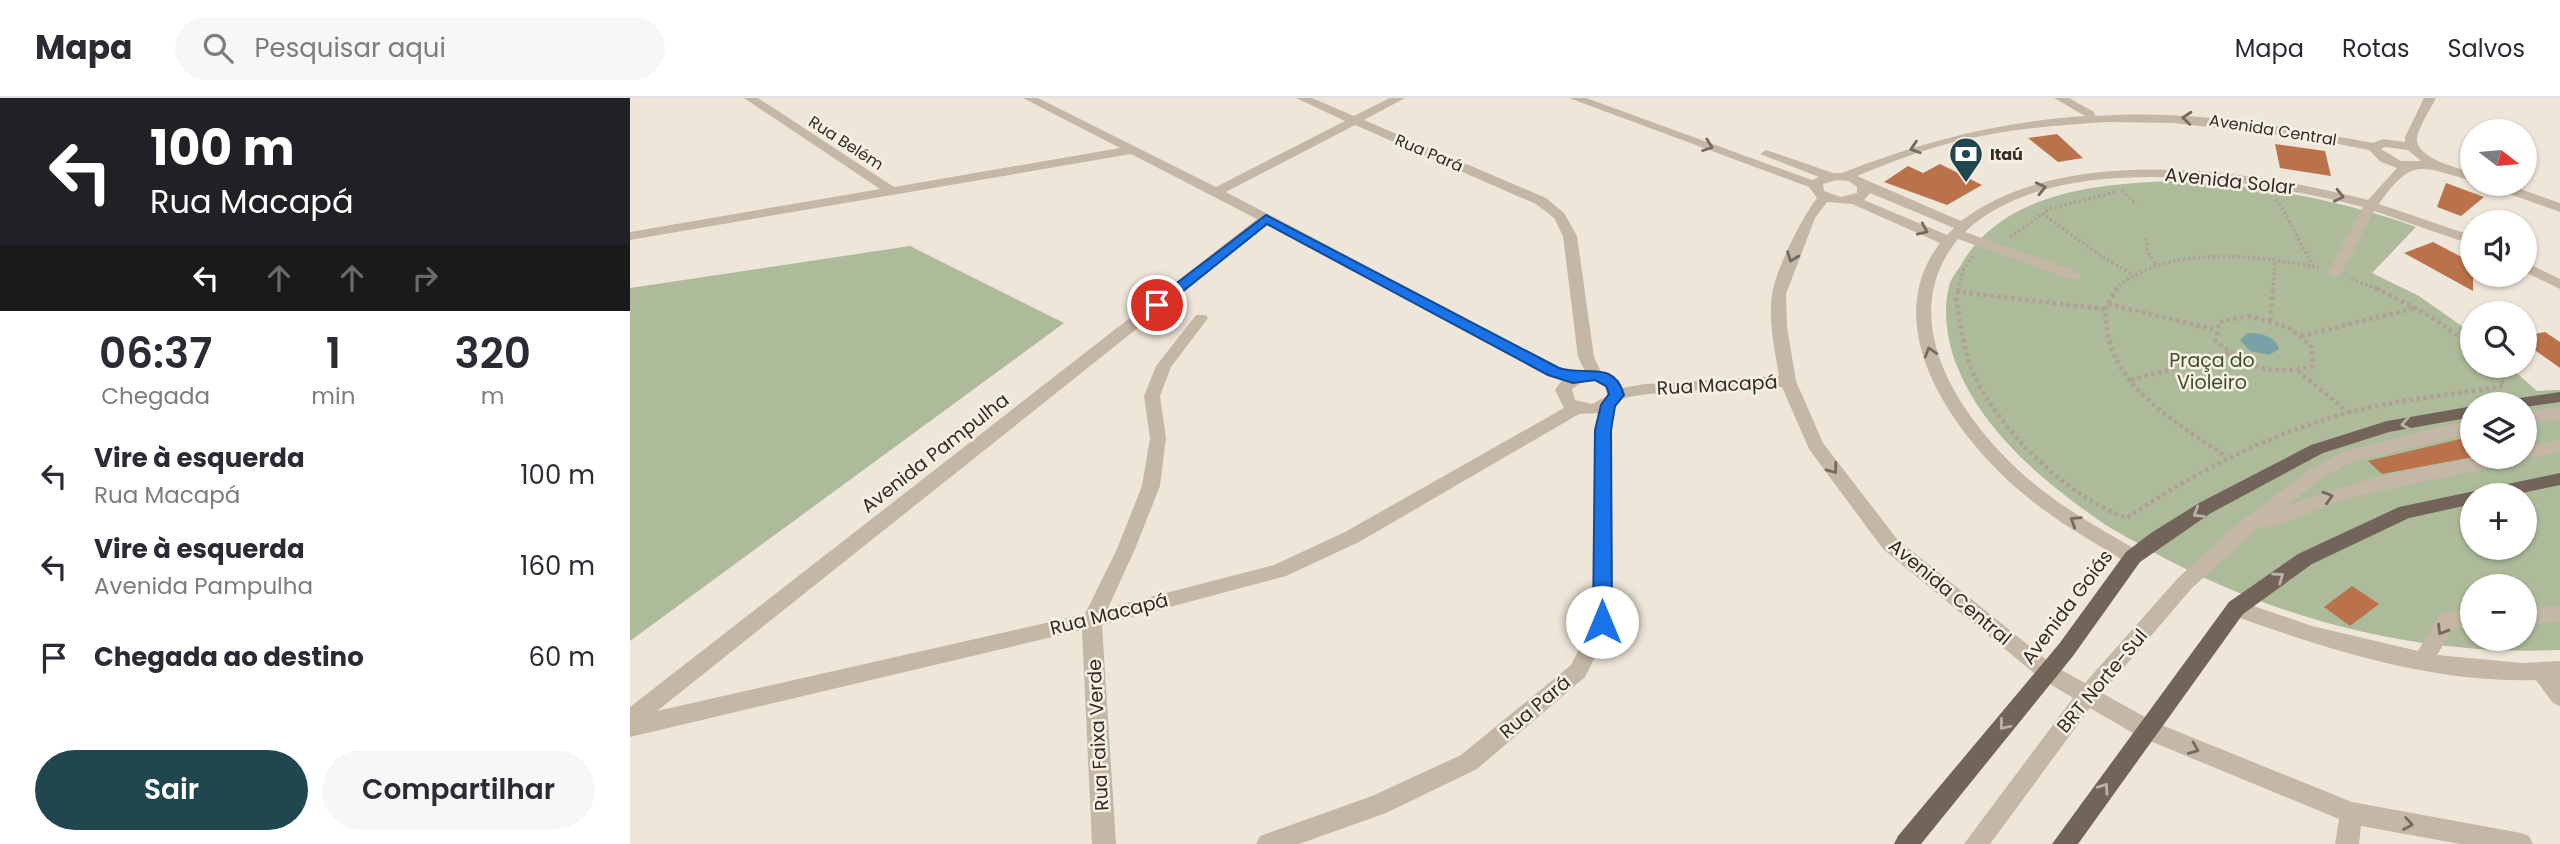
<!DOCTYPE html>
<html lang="pt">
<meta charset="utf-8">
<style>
:root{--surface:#fff;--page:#f7f7f7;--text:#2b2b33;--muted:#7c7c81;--line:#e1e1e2;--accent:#20474f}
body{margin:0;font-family:Poppins,sans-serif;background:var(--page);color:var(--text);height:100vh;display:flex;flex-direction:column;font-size:26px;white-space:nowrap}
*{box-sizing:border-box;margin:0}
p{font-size:23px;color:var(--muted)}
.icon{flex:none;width:38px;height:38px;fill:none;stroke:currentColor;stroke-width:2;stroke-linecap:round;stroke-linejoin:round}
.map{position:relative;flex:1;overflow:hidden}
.panel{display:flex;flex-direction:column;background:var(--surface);width:630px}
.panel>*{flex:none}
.guide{background:#202124;color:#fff;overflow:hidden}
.needle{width:46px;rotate:106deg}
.controls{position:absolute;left:1830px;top:21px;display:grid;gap:14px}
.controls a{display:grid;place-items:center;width:77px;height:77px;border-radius:50%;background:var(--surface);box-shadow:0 2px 5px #0004;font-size:35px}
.pin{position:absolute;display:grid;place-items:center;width:60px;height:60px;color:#fff;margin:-30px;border:4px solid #fff;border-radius:50%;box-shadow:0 2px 7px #0007}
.me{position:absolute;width:77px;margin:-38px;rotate:0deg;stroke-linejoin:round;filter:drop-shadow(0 0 5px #0008)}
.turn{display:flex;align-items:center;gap:24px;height:147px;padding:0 35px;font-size:32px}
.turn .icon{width:91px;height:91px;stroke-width:2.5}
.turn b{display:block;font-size:49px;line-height:60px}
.lanes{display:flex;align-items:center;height:66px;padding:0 35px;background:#0003;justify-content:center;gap:35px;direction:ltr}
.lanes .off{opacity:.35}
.eta{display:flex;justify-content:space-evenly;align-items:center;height:119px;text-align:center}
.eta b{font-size:42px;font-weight:600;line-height:49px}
.cta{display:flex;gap:14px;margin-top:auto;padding:14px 35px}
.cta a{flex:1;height:80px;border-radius:42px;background:var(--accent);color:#fff;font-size:28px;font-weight:600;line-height:80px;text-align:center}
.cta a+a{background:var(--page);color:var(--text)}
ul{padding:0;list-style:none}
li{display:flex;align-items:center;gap:21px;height:91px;padding:0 35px}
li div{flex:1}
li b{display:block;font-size:26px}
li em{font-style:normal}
header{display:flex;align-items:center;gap:42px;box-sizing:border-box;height:98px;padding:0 35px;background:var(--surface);border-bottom:2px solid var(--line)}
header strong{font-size:33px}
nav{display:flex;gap:38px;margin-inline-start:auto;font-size:24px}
.search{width:490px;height:63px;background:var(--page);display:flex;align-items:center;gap:18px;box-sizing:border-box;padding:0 24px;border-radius:38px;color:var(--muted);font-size:26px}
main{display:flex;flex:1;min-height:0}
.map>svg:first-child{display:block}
</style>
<header>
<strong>Mapa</strong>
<div class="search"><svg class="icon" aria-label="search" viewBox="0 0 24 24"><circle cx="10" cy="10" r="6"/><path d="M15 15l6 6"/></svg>Pesquisar aqui</div>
<nav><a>Mapa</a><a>Rotas</a><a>Salvos</a></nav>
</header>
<main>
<section class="panel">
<div class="guide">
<div class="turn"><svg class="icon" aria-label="left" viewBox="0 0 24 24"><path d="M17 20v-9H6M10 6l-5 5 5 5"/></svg><div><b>100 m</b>Rua Macapá</div></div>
<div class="lanes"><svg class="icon" aria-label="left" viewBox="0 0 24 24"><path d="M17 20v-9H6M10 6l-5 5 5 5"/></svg><svg class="icon off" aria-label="ahead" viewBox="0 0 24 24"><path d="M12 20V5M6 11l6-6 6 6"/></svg><svg class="icon off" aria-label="ahead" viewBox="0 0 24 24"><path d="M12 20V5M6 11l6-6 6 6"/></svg><svg class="icon off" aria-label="right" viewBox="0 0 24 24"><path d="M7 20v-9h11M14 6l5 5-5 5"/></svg></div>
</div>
<div class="eta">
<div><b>06:37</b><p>Chegada</p></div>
<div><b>1</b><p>min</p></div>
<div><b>320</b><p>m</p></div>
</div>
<ul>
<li><svg class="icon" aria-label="left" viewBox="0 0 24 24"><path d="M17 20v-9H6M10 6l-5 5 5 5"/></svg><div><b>Vire à esquerda</b><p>Rua Macapá</p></div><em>100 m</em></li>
<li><svg class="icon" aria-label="left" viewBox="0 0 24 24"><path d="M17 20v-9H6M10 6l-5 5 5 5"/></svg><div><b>Vire à esquerda</b><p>Avenida Pampulha</p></div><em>160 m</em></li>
<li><svg class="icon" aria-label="arrive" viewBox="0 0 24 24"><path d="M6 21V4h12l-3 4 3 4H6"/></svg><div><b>Chegada ao destino</b></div><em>60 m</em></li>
</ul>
<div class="cta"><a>Sair</a><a>Compartilhar</a></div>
</section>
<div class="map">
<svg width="1930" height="746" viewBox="0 0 1930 746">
<rect width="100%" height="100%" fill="#eee6d9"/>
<g fill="#adbb9a" fill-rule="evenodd">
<path d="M1548,83C1630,88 1709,101 1786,129L1742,175L1789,198L1843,236V268H1879L1907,293L1930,292V552C1788,558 1647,522 1523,454C1507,444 1489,436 1473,425C1416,386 1353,334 1327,268C1317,244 1312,210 1320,185C1322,179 1328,172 1331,167C1373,93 1471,85 1548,83ZM1843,306H1895V359H1843ZM1843,397H1895V450H1843ZM1843,488H1895V541H1843Z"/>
<polygon points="280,148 434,225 0,543 0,190"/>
</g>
<path fill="#7ba1a8" d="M1618,235C1631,235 1645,238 1649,251L1639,257L1620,253L1610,242Z"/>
<g fill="#ba724b">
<polygon points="1427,36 1453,60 1428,64 1398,40"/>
<polygon points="1645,46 1695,53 1701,78 1650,70"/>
<polygon points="1310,66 1352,87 1317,107 1254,84 1278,68 1293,75"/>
<polygon points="1816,85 1854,99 1831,118 1807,109"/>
<polygon points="1803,144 1843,165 1843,193 1774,155"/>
<polygon points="1915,234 1930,244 1930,270 1895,245 1895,238"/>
<polygon points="1843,338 1843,359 1752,376 1738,363"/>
<polygon points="1722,488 1749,506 1720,528 1694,509"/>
</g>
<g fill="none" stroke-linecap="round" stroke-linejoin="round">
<g stroke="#b0a291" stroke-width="3.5" stroke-dasharray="2.5 2.5" stroke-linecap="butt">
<polyline points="1492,92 1506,107"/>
<polyline points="1485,94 1418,111 1413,116 1468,156 1502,176"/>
<polyline points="1645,102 1651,108 1683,168"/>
<polyline points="1380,139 1413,116"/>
<polyline points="1516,140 1518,154 1526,167"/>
<polyline points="1721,181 1750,192"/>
<polyline points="1328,192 1334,170 1344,157"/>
<path d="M1486,192C1490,185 1496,183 1502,179C1553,148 1634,158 1689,170"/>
<polyline points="1643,192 1645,162"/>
</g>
<g stroke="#b0a291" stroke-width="4.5" stroke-dasharray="3.5 3.5" stroke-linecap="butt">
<path d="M1487,190C1484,196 1479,203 1476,210C1474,216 1477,224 1477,231C1484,291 1551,327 1596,359"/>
<polyline points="1746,190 1800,218 1843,249"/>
<polyline points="1328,194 1329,190"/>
<polyline points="1478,206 1586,232"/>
<path d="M1475,211L1328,194L1326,200C1330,227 1334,254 1345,279C1371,334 1439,400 1497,420C1565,374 1637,337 1717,315C1768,301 1822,297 1874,288L1863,268"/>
<path d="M1618,218L1658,229L1682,249L1683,268C1639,278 1620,271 1586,243L1589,224Z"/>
<polyline points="1640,223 1643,190"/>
<polyline points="1671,238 1785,210"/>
<polyline points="1668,273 1718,314"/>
<polyline points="1501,282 1600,255"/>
</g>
<g fill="#c5b7a6" fill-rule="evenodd">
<path d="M114,0H128L264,89L490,50L393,0H408L586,89L715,23L666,0H682L724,18L760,0H775L734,22L916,100L934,115L947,138L964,259L971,274L989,282L992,290L1015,286L1149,278C1145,252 1138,224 1142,197C1145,173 1172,119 1187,100L1179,89L939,0H956L1182,82L1189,79L1130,56L1136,52L1203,75H1212C1293,43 1368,24 1455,18L1424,0H1439L1464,14L1465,18C1558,11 1652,28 1743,45L1753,41L1775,44V39L1794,0H1806C1800,12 1789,28 1787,40C1785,60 1827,70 1843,75V83C1792,70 1783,57 1749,106L1843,138V147L1744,113L1712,175L1705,179L1698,175L1733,109C1626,81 1423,49 1335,134L1450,175V181H1440L1328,141C1260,224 1335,327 1402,384C1435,412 1473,432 1510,454L1512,459L1510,464L1503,466L1496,464C1460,442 1422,421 1390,393C1324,336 1246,229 1310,145L1222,106L1197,104L1185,120L1156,196L1157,229L1166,283L1193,345L1267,441L1424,568L1455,585L1548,480L1605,428L1681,371L1710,355L1796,332L1843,323V335L1722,364L1693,379L1658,407C1731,382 1809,359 1886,359L1884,363C1822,381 1757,387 1695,408C1681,413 1642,433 1629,429L1562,490L1472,595L1524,624L1722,704L1891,735L1899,738L1903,746H1830L1731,728L1729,746H1705L1709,721L1508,638L1460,610L1360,746H1334L1443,600L1410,580L1253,451L1179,351L1152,289C1128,290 1003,293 991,302C983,308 983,323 981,332L983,524L955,579L847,671L756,715L669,746H626L630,738L742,698L831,657L941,567L963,524L965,332L968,315L949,316L729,444L656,478L472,527L486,746H462L452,532L0,639V609L627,121L501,56L0,142V134L250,91ZM1477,24L1543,25L1678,40L1739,52L1751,64L1767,70L1738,102C1620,72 1435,44 1331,123L1227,78C1266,62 1305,47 1346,39C1389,30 1433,27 1477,24ZM725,27L906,106L924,120L933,138L948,259L955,273L945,275L929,269L596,94ZM1755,49L1778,52L1791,63H1771L1751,51ZM1207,82L1219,83L1227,89V95L1211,99L1194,93L1193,86ZM1240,95L1324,130L1317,137L1234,102ZM637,127L917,277L932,282L925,292L934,310L715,434L644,467L478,510L505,451L530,388L536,340L530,298L541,269L578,220L576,217H566L526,268L514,298L520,340L512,388L487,451L455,516L27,613ZM963,282L976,289L977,298L962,306L945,302L942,291L952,284Z"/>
<polygon points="1859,86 1876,86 1930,105 1930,114 1860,89"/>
<polygon points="1895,164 1930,181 1930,191 1895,174"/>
<polygon points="1930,309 1930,321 1895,326 1895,314"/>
<polygon points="1930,342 1930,354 1895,361 1889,359 1895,359 1895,349"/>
<path d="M1606,502L1682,528L1788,553L1811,515L1843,513V529H1824L1807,557L1892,565L1930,563V608L1923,605L1906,582C1801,585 1696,551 1599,516L1596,510L1599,504Z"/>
<polygon points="1930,507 1930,523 1895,527 1895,511"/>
</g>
<g fill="#726458" fill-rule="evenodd">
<polygon points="1930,294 1930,304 1895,309 1895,306 1874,306 1882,301"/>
<polygon points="1843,308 1843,319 1759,334 1693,355 1581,415 1510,464 1443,558 1291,746 1264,746 1268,738 1429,546 1496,454 1521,435 1569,405 1681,347 1757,323"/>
<polygon points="1930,375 1930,387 1883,397 1843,397 1843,406 1779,420 1682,466 1613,516 1448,746 1422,746 1599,504 1668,456 1769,409"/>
</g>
</g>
<defs><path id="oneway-chevron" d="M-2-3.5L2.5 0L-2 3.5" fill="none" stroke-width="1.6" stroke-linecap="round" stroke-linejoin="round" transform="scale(1.75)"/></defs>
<g stroke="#746a60">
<use href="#oneway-chevron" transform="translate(1557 20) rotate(-175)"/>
<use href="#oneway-chevron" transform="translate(1078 48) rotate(20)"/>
<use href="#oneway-chevron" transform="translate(1285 50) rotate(162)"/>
<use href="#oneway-chevron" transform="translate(1411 90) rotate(-13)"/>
<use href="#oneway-chevron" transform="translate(1709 98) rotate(13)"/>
<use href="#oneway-chevron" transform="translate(1293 132) rotate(24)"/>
<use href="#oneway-chevron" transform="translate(1162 159) rotate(111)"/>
<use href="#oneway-chevron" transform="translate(1300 254) rotate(-107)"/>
<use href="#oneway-chevron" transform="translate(1203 371) rotate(53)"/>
<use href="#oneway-chevron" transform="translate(1698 399) rotate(-17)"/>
<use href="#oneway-chevron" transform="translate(1445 423) rotate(-148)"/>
<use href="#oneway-chevron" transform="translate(1812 532) rotate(121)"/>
<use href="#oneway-chevron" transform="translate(1564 651) rotate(22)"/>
<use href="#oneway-chevron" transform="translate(1778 726) rotate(10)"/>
</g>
<g stroke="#bbb1a5">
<use href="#oneway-chevron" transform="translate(1776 326) rotate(170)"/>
<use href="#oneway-chevron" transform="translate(1568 415) rotate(148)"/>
<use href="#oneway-chevron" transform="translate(1649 479) rotate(-35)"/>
<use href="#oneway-chevron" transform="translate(1374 627) rotate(130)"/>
<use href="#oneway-chevron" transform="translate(1474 690) rotate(-55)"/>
</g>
<path fill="#1a73e8" stroke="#114b97" stroke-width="2" d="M636,117L929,270C955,279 984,261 994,297L985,308L981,332L982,524L979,529L972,531L966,529L963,524L965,332L971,307L979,296L976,288L965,282L943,285L918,277L637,126L532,210H522V204Z"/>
<defs>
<g id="bank-pin" transform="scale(1.75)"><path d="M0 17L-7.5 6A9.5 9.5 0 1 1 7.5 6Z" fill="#20474f" stroke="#f7f0e4"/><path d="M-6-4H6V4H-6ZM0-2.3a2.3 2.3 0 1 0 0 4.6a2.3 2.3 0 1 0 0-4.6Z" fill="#fff"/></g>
</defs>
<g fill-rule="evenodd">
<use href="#bank-pin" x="1336" y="56"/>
</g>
<g text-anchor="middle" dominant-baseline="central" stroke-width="5" stroke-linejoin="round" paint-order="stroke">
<g font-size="16" fill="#322b26" stroke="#f7f0e4">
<text transform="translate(1643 32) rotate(9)">Avenida Central</text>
<text transform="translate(216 45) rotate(33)">Rua Belém</text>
<text transform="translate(799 55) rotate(23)">Rua Pará</text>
</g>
<g font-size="16" font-weight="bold" fill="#322b26" stroke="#f7f0e4" text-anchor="start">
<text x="1360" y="56">Itaú</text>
</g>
<g font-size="19" fill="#322b26" stroke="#f7f0e4">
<text transform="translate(1600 83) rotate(6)">Avenida Solar</text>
<text transform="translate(1087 287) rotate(-3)">Rua Macapá</text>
<text transform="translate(305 355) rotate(-38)">Avenida Pampulha</text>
<text transform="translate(1320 494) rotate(40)">Avenida Central</text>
<text transform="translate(1437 509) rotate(-53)">Avenida Goiás</text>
<text transform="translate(479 516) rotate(-14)">Rua Macapá</text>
<text transform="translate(1472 583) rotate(-50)">BRT Norte-Sul</text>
<text transform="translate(905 609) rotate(-40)">Rua Pará</text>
<text transform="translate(468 637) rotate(-93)">Rua Faixa Verde</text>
</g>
<g font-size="19" fill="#3e4d2c" stroke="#f7f0e4">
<text x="1582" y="262">Praça do<tspan x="1582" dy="22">Violeiro</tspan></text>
</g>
</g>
</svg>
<div class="controls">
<a><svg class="needle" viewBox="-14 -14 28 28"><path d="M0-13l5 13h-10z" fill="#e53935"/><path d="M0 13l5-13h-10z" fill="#7c7c81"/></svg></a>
<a><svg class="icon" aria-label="sound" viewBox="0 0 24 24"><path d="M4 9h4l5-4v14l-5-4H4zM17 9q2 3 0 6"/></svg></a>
<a><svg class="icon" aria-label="search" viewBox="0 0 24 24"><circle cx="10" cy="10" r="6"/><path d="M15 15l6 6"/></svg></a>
<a><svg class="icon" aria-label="layers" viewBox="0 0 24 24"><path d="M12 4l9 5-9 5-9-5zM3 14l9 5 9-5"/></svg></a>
<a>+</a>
<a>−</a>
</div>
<div class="pin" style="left:527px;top:207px;background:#d93025"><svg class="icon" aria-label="arrive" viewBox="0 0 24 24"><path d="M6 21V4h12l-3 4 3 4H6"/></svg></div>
<svg class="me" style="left:972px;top:524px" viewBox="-20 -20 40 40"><circle r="19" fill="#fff"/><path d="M0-13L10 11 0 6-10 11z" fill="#1a73e8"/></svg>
</div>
</main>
